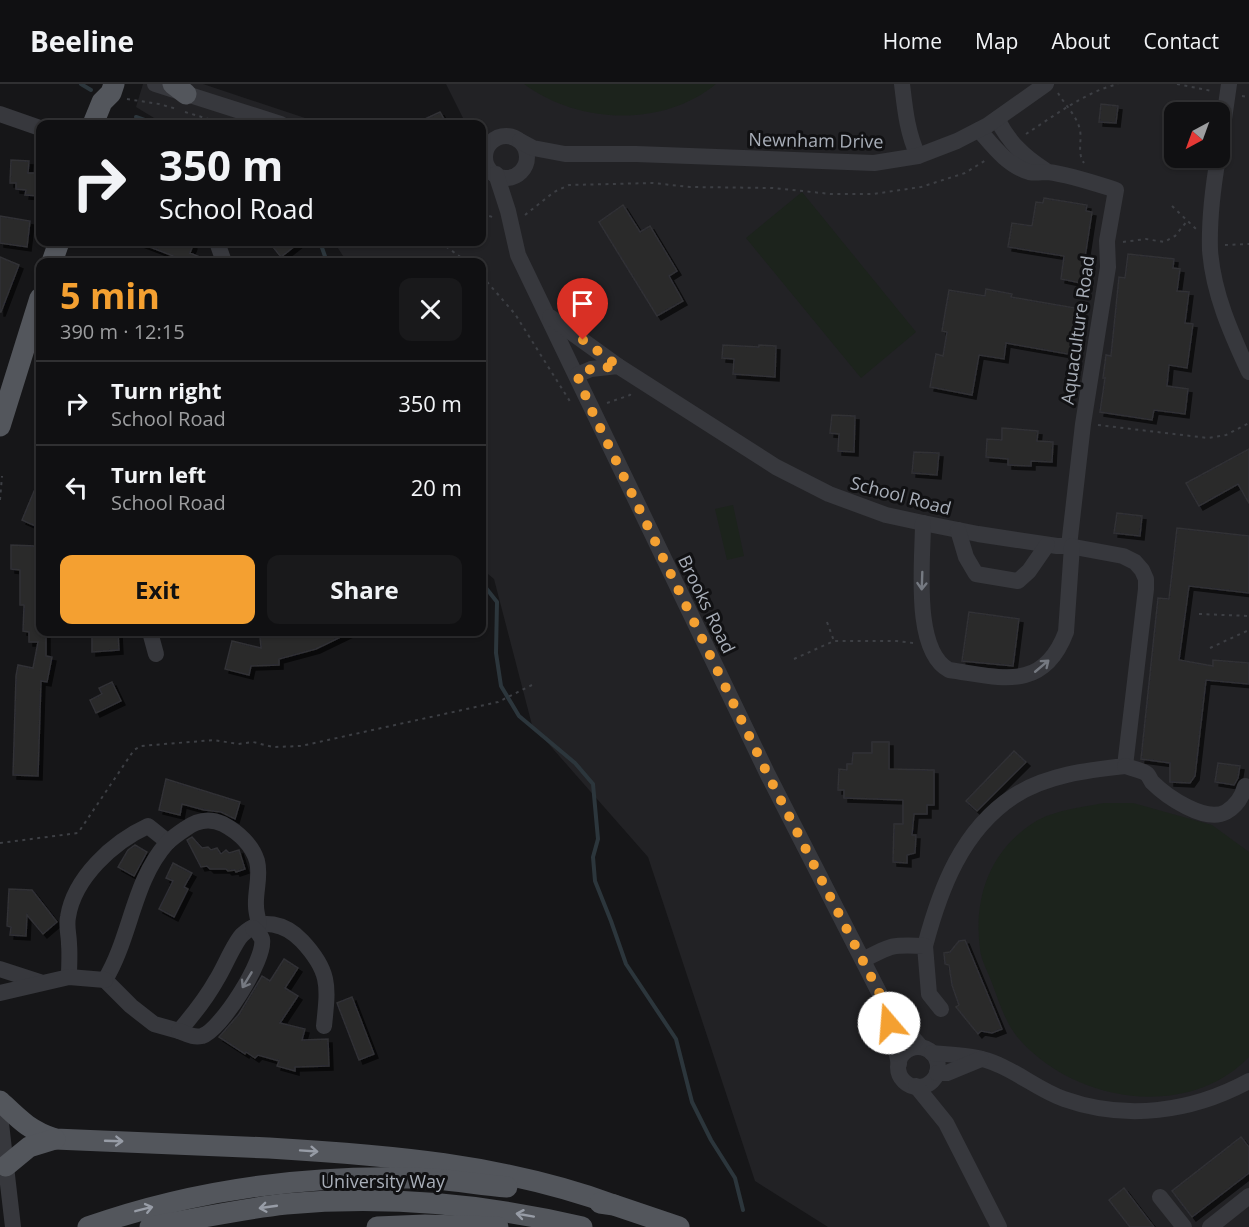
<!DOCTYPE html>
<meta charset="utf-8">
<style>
:root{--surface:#101012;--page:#19191b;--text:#f1f3f6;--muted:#9c9d9f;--line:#303032;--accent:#f4a031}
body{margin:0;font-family:"Open Sans",sans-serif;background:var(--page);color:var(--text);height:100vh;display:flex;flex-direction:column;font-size:22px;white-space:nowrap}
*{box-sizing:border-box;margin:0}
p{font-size:20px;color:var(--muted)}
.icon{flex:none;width:33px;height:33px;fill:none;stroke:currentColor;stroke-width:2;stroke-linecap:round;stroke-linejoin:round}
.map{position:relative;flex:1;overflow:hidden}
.drawer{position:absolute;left:36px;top:174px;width:450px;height:378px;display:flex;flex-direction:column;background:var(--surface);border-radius:12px;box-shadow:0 2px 4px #0004,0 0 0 2px var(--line)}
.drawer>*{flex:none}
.top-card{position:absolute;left:36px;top:36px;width:450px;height:126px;border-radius:12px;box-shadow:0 2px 4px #0004,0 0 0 2px var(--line);background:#101012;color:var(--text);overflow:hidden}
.needle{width:39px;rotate:221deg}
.buttons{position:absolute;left:1164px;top:18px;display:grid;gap:12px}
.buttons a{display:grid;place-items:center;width:66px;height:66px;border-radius:12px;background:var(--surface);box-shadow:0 2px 4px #0004,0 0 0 2px var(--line);font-size:30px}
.pin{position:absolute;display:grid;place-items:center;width:51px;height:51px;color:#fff;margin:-62px -26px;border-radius:50% 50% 50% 0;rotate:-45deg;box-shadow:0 0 6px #0007}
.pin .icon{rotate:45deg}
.me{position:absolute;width:66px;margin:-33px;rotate:342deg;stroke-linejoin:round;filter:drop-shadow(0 0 4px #0008)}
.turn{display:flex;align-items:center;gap:21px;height:126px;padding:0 24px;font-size:27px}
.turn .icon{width:78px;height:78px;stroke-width:2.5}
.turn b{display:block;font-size:42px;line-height:51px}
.round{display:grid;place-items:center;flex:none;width:63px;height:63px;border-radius:12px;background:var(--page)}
.headline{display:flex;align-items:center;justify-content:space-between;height:102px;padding:0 24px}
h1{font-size:36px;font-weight:700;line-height:45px;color:var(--accent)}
.action{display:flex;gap:12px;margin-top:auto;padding:12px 24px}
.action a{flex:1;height:69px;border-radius:12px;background:var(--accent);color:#111;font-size:24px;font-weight:700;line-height:69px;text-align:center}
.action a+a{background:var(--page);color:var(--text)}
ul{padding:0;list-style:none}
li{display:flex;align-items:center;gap:18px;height:84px;padding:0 24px;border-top:2px solid var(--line)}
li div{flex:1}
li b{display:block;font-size:22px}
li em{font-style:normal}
header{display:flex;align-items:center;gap:36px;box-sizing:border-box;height:84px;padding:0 30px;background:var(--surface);border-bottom:2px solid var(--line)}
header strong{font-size:28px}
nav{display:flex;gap:33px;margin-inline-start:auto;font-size:21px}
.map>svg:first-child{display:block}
</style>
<header>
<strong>Beeline</strong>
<nav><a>Home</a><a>Map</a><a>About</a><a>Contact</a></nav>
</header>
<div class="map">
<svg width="1249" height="1143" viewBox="0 0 1249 1143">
<defs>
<filter id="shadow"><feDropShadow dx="4" dy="4" stdDeviation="0" flood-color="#0009"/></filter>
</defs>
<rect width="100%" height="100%" fill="#161618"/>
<g fill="#222225" fill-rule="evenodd">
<polygon points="143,0 203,0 323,40 164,40 136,23"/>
<path d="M446,0H1249V1143H828L755,1097L648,773L532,641L494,495L482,485V178H347L334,158H482V40H466ZM1174,28H1220V74H1174Z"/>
</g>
<g fill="#1c231c">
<path d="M524,0H716C662,44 578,40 524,0Z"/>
<polygon points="802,108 916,248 861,294 746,154"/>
<polygon points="733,421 744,472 727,476 715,425"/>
<path d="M1104,719H1133L1212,741L1249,768V973C1187,1037 1075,1018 1020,956C1006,941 999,918 992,899C988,888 981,876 980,865C973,812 991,764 1038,736C1057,726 1083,723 1104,719Z"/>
</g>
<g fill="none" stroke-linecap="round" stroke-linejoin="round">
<g stroke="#2c363c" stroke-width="4">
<polyline points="81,0 91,6"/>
<polyline points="136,33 156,40"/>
<polyline points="320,158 327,178"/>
<polyline points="482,499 497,518 496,569 501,602 519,632 575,679 593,700 598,755 593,773 595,797 611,837 626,880 676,955 692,1018 711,1056 735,1094 743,1126"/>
</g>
</g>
<g fill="#29292c" stroke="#303034" stroke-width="1.5" filter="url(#shadow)">
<polygon points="1101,20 1118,22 1116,39 1099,38"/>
<polygon points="440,28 447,40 414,40"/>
<polygon points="11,76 29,77 28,89 40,89 40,112 25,111 26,106 16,105 16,99 10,99"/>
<polygon points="1044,114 1087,121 1086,127 1092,128 1081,199 1061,195 1064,172 1008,163 1012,139 1032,142 1036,118 1043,119"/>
<polygon points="623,121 640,148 650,142 677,187 669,192 683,217 657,232 599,138"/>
<polygon points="0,132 30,137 27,163 0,159"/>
<polygon points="137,158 183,158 193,161 190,169 212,178 171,178 173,172"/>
<polygon points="269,158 300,158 281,173"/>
<polygon points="1128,170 1174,175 1173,184 1180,185 1177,207 1189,208 1185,239 1193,240 1187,284 1169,281 1167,302 1188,305 1185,330 1154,326 1152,336 1100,328 1105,294 1103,294 1106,271 1111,272 1119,193 1125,194"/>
<polygon points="0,173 19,181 1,228 0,228"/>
<polygon points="986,205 1012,210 1011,213 1081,225 1073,271 1006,259 1004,275 979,271 972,311 930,303 936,270 943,272 947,248 942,247 949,206 985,212"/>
<polygon points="723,261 759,263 759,261 776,262 775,293 733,290 734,275 722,274"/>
<polygon points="832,331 855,332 854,368 838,367 839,350 830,349"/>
<polygon points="1002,344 1038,347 1037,357 1053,358 1052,378 1031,377 1031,382 1008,381 1008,375 986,373 987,355 1002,356"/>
<polygon points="1249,365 1249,419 1238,400 1199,422 1186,399"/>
<polygon points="914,368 939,369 937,391 912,389"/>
<polygon points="40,393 40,444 22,436"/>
<polygon points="1117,429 1142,432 1140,452 1114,449"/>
<polygon points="1177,444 1249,452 1249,509 1189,502 1179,576 1213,582 1213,576 1249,579 1249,600 1206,596 1195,692 1190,699 1170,698 1170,679 1141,675 1158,514 1169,515"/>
<polygon points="11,461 36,462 35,493 40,493 40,548 46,548 46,572 52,573 47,598 41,597 38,692 13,691 16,592 18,581 33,584 38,558 29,558 29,548 23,547 24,521 20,521 20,486 11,485"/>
<polygon points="969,528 1019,535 1013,582 962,577"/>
<polygon points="118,548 119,566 92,568 92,550"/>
<polygon points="290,548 351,548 316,565 279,575 279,581 251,582 249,591 225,585 232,557 261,564 260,553 291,552"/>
<polygon points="112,598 121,617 96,629 90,616 102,610 99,604"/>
<polygon points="872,658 889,658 889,685 934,686 934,721 927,721 927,730 914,730 912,751 916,751 915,769 907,771 907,779 893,778 894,740 903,740 903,716 844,714 844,706 838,706 839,685 847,686 847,680 852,680 853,669 872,669"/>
<polygon points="1014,667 1026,678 977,727 966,717"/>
<polygon points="1218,679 1240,682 1238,694 1234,701 1215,698"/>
<polygon points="166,695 240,718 235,735 221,728 204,726 182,720 180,731 159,726"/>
<polygon points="192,753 202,764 208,763 211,766 217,764 221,770 226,766 229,769 239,766 245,785 236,788 235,786 228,787 226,785 210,785 207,782 201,783 187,756"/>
<polygon points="135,761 147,768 134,792 118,783 128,766"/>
<polygon points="173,779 192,789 184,803 188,805 174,833 159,825 173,797 166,794"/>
<polygon points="9,805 32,806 57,838 43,850 27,831 26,852 10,851 11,843 7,842"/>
<polygon points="965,856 1002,945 992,949 981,947 978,950 956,923 959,921 952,901 949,881 945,880 944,869 950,868 959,857"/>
<polygon points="284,875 298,884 285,904 298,912 280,939 305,945 302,956 328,955 329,982 295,983 295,987 277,982 279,977 258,971 255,974 246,968 245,970 219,953 239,930 262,892 270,897"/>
<polygon points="352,913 374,970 359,976 337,919"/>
<polygon points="1241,1053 1249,1063 1249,1089 1192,1133 1172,1107"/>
<polygon points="1124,1104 1154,1143 1130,1143 1109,1116"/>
</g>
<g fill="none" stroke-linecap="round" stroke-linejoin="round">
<g stroke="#3d3f44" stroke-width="2" stroke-dasharray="3 4.5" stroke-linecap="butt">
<polyline points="1177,0 1212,7"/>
<path d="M1058,9C1065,21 1077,32 1080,46C1082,58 1077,69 1084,79"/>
<polyline points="1242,12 1249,13"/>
<polyline points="127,15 159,20 177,25"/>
<polyline points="185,28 225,40"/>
<path d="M1026,50C1054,32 1085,8 1118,0"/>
<polyline points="1172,122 1196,145"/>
<polyline points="482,130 496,134"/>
<polyline points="525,131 554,108 569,101 653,99 690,103 773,104 831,110 873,110 921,103 965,89 986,76"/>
<polyline points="440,158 467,178"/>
<polyline points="1123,158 1146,155 1164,158 1175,152 1188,136"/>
<polyline points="1225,161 1249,160"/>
<polyline points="482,192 515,230 571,319"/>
<polyline points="607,319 630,311 631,308"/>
<polyline points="1098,341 1208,354 1226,351 1249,339"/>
<polyline points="0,416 2,392"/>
<polyline points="1199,530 1249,532"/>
<polyline points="827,538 834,557"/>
<polyline points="1210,564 1249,546"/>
<polyline points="794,575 834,557 897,557 913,559"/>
<polyline points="0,759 78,749 134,666 141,662 214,656 238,660 253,658 273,663 301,662 498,618 536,599"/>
</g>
<g stroke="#37383d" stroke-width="16">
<polyline points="155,0 281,40"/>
<path d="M902,0C905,25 907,48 918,72"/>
<polyline points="0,30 40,44"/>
<path d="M997,35C1009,58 1023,72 1045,86"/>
<path d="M979,46C993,62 1007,81 1029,88C1035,89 1042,88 1048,88C1071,91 1094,99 1116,106L1107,157L1108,183L1083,340L1069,462"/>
<circle cx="506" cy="73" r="21"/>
<polyline points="520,57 533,64 565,70 636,70 874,79 918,72 957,57 988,41 1046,0"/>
<polyline points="1220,63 1229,0"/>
<path d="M1218,74C1213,103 1209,135 1210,166C1213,209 1231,249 1249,288"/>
<polyline points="496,90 508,127 518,171 768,691 887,924 921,963"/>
<polyline points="217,158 224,178"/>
<polyline points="550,233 618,282"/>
<path d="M577,291L591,285L618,282L776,383L829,410L886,431L923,439L978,450L1057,462H1069L1123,472L1135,478L1142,486L1146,495V505L1125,682C1088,686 1046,691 1014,712C962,746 940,805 925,862"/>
<path d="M923,439C923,476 912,566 949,586C1000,593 1043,609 1066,548L1072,462"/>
<polyline points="958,446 966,473 976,490 1018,497 1029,487 1047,461"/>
<polyline points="150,548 156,570"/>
<path d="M1125,682C1131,684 1142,686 1147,690C1149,692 1150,695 1152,698C1167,713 1205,739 1226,728C1236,722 1242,714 1245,702"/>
<path d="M863,876C891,861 893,860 925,862L929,910L941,925"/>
<polyline points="0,885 40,898"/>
<path d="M69,893C69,882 70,871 69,860C69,851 66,842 68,833C74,794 113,758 148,742L168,758"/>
<path d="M105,896L131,922L154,940L179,947C193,931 207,913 217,895C224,884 234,859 242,851C261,832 286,840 302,857C331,888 328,903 324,942"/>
<path d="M105,896C131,853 133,797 167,759C172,754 179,749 185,745C197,736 210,734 223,740C238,748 252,761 257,777C261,792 255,807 256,822C256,828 258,834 259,840"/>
<polyline points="0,909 69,893 105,896"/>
<polyline points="887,925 899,980"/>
<path d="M179,947C187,950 193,954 202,952C221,946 266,875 262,855C260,850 257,847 253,844"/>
<circle cx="918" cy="983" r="20"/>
<path d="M932,969C955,971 978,971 999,981C1022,991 1041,1007 1064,1015C1126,1037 1192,1028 1249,997"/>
<polyline points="937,989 947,989 981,975"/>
<polyline points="916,1002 946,1039 999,1143"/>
<polyline points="0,1031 13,1143"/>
<polyline points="1160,1113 1184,1143"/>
<polyline points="1210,1143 1249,1112"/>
</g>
<g stroke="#53565c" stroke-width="21">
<polyline points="173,0 186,10"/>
<polyline points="93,40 102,18 111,9 114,0"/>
<polyline points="52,178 59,158"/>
<polyline points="0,342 40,214"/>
<path d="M0,1017C20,1036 29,1046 55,1055C127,1058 198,1061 269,1064C387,1071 502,1080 614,1121"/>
<polyline points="6,1082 29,1063 55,1055"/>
<polyline points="600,1119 614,1121 679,1143"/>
<path d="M88,1143C198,1104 318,1089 435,1095C459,1097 483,1101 507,1103"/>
<path d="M150,1143C195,1135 240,1125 286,1120C386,1111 485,1120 582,1143"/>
<polyline points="377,1143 425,1141 498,1143"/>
</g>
</g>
<defs><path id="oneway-shaft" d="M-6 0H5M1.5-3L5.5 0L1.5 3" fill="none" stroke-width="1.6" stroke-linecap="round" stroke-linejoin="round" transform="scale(1.5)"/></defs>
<g stroke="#757981">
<use href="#oneway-shaft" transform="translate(922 497) rotate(92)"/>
<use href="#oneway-shaft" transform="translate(1042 582) rotate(-40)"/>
<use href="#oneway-shaft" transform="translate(247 896) rotate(121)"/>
</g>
<g stroke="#979ca6">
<use href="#oneway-shaft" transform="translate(114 1057) rotate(2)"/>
<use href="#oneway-shaft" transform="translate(309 1067) rotate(4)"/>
<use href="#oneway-shaft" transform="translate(268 1123) rotate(172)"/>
<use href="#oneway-shaft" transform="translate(144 1125) rotate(-14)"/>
<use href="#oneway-shaft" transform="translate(525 1131) rotate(-170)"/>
</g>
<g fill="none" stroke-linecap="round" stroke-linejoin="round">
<polyline stroke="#f4a031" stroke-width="10" stroke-dasharray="0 18" points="583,256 618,282 591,285 577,291 591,325 768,691 887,924 889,939"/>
</g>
<g text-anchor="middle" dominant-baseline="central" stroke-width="6" stroke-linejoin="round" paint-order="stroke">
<g font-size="18" fill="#a8aeb8" stroke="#111113">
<text transform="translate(816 56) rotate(1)">Newnham Drive</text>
<text transform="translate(1077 246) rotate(-82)">Aquaculture Road</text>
<text transform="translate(901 411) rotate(15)">School Road</text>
<text transform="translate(707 520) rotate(64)">Brooks Road</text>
<text x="383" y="1097">University Way</text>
</g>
</g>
</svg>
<div class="buttons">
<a><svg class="needle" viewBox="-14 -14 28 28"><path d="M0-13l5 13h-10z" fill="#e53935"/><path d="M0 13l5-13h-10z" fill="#9c9d9f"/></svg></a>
</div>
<div class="pin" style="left:583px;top:256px;background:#d93025"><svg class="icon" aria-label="arrive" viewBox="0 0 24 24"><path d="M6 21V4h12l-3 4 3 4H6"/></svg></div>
<svg class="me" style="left:889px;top:939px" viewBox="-20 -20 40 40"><circle r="19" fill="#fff"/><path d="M0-13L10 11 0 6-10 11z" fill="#f4a031"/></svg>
<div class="top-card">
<div class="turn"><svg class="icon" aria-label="right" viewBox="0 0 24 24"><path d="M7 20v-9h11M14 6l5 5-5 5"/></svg><div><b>350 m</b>School Road</div></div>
</div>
<section class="drawer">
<div class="headline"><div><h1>5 min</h1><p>390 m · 12:15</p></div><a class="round"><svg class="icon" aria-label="close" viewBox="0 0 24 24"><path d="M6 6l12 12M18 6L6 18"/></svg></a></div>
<ul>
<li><svg class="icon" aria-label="right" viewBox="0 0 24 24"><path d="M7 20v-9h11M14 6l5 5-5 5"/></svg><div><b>Turn right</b><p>School Road</p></div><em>350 m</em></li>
<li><svg class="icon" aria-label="left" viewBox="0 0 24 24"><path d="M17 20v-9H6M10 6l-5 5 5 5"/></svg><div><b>Turn left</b><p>School Road</p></div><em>20 m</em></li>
</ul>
<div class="action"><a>Exit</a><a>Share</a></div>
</section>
</div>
